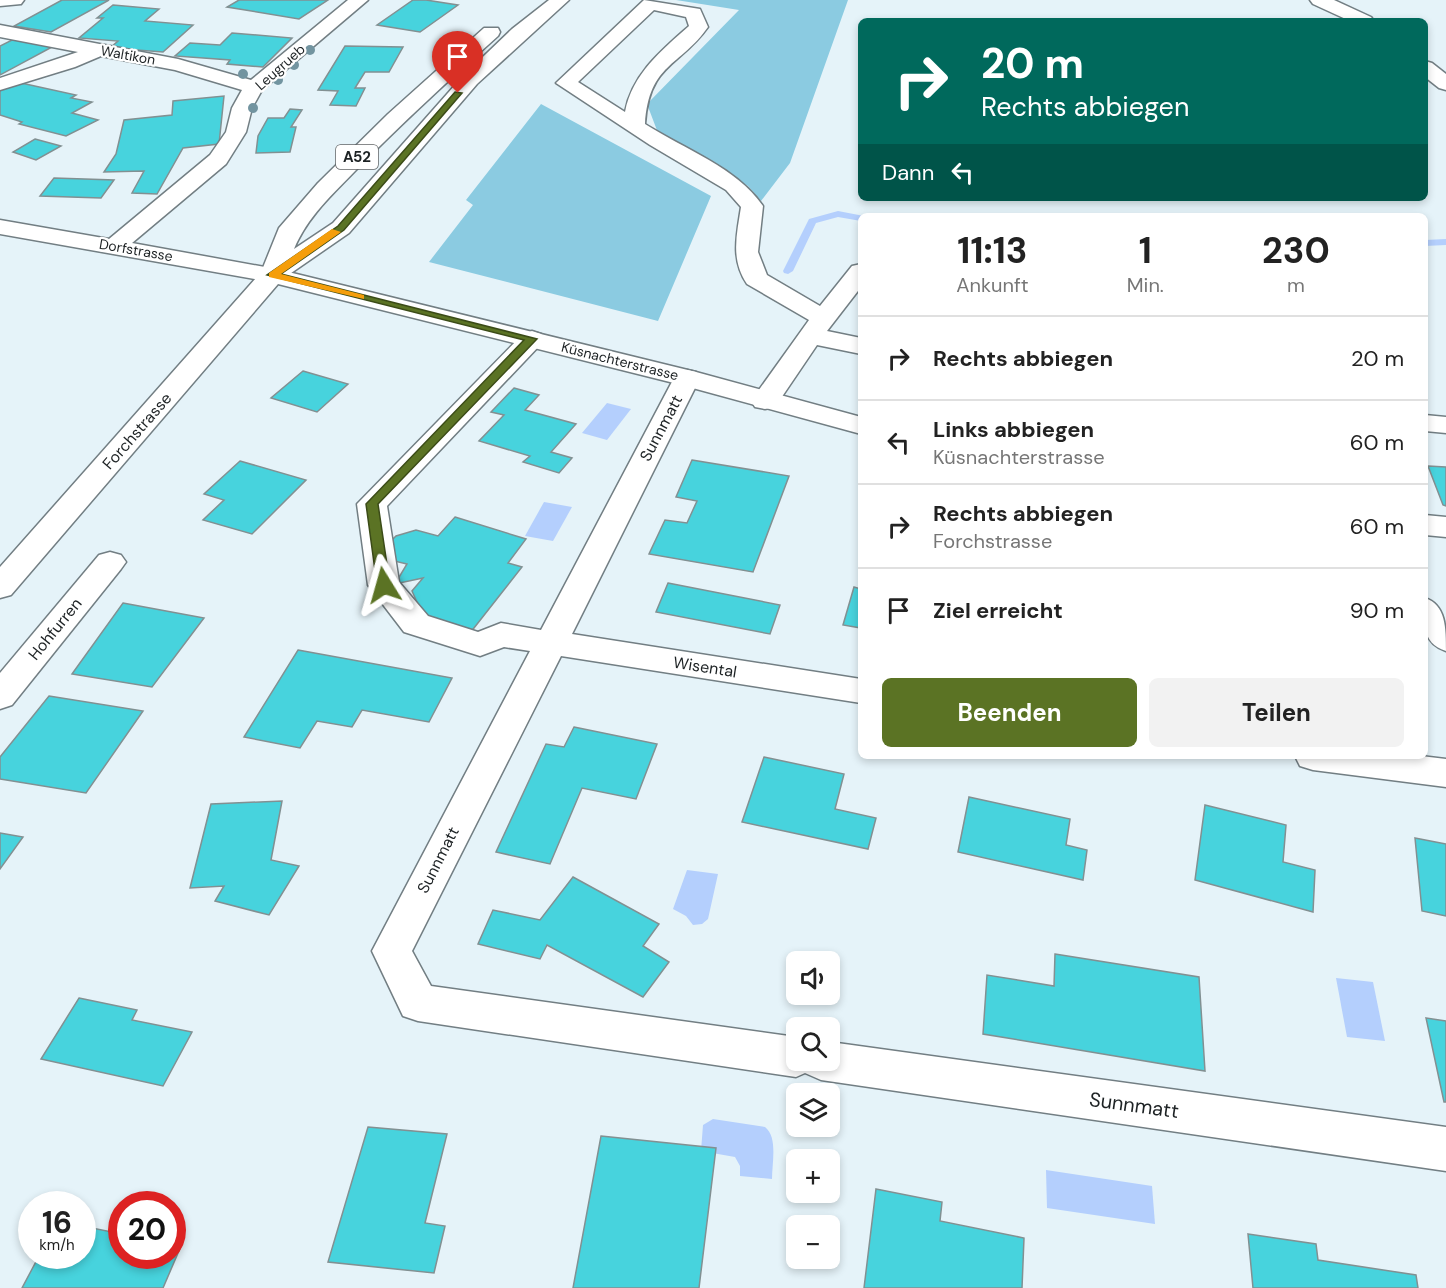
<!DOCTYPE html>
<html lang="de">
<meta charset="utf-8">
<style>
:root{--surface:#fff;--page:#f2f2f2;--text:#222;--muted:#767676;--line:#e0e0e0;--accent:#5b7324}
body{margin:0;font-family:"DM Sans",sans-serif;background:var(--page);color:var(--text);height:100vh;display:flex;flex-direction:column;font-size:22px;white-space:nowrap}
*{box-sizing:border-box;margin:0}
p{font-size:20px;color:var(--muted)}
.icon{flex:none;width:33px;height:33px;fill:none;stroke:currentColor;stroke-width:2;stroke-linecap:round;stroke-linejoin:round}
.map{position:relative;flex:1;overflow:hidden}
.side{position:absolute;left:858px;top:213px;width:570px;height:546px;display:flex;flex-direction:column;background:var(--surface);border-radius:9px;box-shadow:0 3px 9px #0003}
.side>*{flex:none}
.top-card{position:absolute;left:858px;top:18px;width:570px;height:183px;border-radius:9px;box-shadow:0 3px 9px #0003;background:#00695c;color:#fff;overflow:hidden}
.buttons{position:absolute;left:786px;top:951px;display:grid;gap:12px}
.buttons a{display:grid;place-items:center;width:54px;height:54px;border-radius:9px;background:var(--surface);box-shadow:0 3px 9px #0003;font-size:30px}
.speed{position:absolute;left:18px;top:1191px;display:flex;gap:12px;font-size:30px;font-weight:700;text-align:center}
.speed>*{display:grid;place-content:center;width:78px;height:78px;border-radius:50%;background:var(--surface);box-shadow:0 3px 9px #0003;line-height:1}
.speed small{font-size:15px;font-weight:400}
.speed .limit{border:9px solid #d22;background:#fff;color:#111}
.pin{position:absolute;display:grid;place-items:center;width:51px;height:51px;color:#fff;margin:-62px -26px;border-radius:50% 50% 50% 0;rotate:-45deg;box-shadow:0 0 6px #0007}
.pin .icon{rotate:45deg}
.me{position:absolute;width:66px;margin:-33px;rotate:352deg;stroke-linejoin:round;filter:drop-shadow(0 0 4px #0008)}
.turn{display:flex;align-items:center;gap:21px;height:126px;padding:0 24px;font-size:27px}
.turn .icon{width:78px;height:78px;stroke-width:2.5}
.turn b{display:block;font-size:42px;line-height:51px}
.then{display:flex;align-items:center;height:57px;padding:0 24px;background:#0003;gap:12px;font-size:22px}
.eta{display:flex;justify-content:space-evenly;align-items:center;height:102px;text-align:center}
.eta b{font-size:36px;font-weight:700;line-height:42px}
.cta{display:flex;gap:12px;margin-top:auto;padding:12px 24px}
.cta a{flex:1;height:69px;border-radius:9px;background:var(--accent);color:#fff;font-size:24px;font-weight:700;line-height:69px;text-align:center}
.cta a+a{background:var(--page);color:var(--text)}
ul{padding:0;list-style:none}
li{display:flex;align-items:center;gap:18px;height:84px;padding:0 24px;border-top:2px solid var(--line)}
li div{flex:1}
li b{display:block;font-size:22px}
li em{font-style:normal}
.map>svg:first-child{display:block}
</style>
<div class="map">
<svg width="1446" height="1288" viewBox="0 0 1446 1288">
<rect width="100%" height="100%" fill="#e5f3f9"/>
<g fill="#8bcbe1">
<polygon points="676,0 848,0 790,163 761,201 748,186 658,133 647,104 739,10"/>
<polygon points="541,104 711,196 658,321 429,262 473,205 466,200"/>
</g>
<g fill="#b4cffd">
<polygon points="607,403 631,409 607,440 582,433"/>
<polygon points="544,502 572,507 553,541 525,536"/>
<polygon points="687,870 718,874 708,919 702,924 693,925 686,916 673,909"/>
<polygon points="1336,978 1373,982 1385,1041 1347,1037"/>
<path d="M713,1119L765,1127C778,1137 772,1163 772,1179L740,1176V1166L735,1157L701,1151L703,1125Z"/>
<polygon points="1046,1170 1152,1186 1155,1224 1047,1208"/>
</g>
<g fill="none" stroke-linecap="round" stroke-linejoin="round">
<g fill="#b4cffd" fill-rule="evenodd">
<polygon points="838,211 864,216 861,216 861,221 838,217 816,223 793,271 788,274 784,273 783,271 809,219"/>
<polygon points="1446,239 1446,245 1425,246 1425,240"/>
</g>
</g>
<g fill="#47d3dd" stroke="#829092" stroke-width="1.5">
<polygon points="62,0 109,0 51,32 14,26"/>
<polygon points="239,0 328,0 299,19 227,7"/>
<polygon points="413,0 426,0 458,5 420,32 377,25"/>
<polygon points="113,5 159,9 145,21 193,25 163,52 110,48 118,41 79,38 103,18 97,18"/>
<polygon points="232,33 292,38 263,67 227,64 230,60 175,56 190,43 220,45"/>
<polygon points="14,39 52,47 0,75 0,46"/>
<polygon points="345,46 403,47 389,72 365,72 355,88 365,88 356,106 330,105 338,91 318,90"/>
<polygon points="12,81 76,95 71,98 92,102 72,113 98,120 66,136 19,124 22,122 0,115 0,87"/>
<polygon points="224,96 219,144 183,148 157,194 132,193 144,171 104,172 116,154 124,120 172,115 173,101"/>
<polygon points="290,109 302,110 291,127 296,127 290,152 256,153 258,136 268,118 284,118"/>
<polygon points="35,139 61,146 36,160 13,152"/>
<polygon points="54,178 114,180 101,198 40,196"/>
<polygon points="303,371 348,384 317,412 271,398"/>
<polygon points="514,388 539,395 525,410 576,424 551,452 572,458 559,473 523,462 530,456 479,441 504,415 491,412"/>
<polygon points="692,460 789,476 753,572 649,554 665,520 687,523 697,501 676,497"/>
<polygon points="240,461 306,480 252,534 203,520 224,500 204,494"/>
<polygon points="1428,466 1446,467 1446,506 1443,505"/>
<polygon points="455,517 526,539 508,563 522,567 470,633 424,618 412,591 423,578 395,584 407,564 390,560 387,545 396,536 416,530 438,536"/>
<polygon points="668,583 780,605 770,634 656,612"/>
<polygon points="854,587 861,589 861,628 843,625"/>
<polygon points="123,603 204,618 152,687 72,674"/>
<polygon points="298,650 452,678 429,722 362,710 352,727 317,721 300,748 244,737"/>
<polygon points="49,696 143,711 86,793 0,779 0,757"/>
<polygon points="574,727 657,744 636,799 582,788 550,864 496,852 546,744 564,747"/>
<polygon points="764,757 844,774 835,809 876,818 868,849 742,822"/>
<polygon points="969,797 1070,819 1066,845 1087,850 1083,880 958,852"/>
<polygon points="282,801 271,860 299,866 269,915 215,901 224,886 190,888 211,804"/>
<polygon points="1205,805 1286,825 1283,862 1315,870 1313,912 1195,880"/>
<polygon points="0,833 23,837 0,869"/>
<polygon points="1415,838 1446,844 1446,916 1422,911"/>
<polygon points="573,877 659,924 643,946 669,962 643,997 547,945 540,959 478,944 493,910 540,920"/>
<polygon points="1055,954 1199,977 1205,1071 983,1034 987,975 1054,986"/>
<polygon points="79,998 137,1010 132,1020 192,1032 163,1086 41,1059"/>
<polygon points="1426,1018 1446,1021 1446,1102 1444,1102"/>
<polygon points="368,1127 447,1134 425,1223 445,1226 434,1273 328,1262"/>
<polygon points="601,1136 716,1148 699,1288 573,1288"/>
<polygon points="876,1189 942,1202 940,1221 1024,1238 1022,1288 864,1288"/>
<polygon points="82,1226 122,1234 122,1256 172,1256 172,1244 181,1246 163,1288 22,1288 39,1256 82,1256"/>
<polygon points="1248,1234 1316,1244 1318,1260 1416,1275 1418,1288 1253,1288"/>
</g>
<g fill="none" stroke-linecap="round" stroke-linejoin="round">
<g stroke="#727e83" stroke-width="3">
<g id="minor">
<polygon points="0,0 24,0 21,4 0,6"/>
<polygon points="348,0 368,0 262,90 252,108 246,132 226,164 132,243 281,270 284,275 281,280 272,282 0,234 0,220 109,239 210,155 226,132 232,108 242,90 175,70 101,56 75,67 0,90 0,78 78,52 0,37 0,25 178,59 251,80"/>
<path d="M644,0L700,9L708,27C680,67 649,63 645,124C684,149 736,167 763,206L758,252L767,275L820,306L852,266L861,264V287L827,331L861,338V354L817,345L775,407L765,409L755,407L751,401L809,320L747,284C730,259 737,234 741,207L726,190L650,145L556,83ZM654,10L686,17L689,26C662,50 632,74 625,112L578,82Z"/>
<polygon points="1310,0 1334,0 1371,17 1374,21 1350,21 1313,4"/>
<polygon points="1425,61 1432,63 1446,74 1446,90 1439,88 1425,77"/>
<polygon points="532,331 541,334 545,339 541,344 387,506 399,582 428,616 478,632 501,623 541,630 674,378 678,372 687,370 696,372 700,378 572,634 861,679 861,703 561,656 412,951 431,986 796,1037 796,1060 830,1060 830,1042 1446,1127 1446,1171 821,1080 805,1073 796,1077 418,1021 403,1016 372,951 530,651 504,647 480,656 404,632 368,585 357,504 523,334"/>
<polygon points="1425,415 1446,417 1446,433 1425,431"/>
<polygon points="110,552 121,555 126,562 121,569 12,705 0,709 0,673 99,555"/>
<path d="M1425,598C1446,605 1446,628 1446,651C1420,643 1425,620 1425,598Z"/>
<polygon points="1295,756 1421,756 1446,759 1446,787 1313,770 1300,766"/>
</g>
</g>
<g stroke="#727e83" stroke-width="3">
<g id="major">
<polygon points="272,268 696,372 861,417 861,434 678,384 278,284 11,595 0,598 0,567 263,270"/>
<polygon points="1425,515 1446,517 1446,537 1425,535"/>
</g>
</g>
<g stroke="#727e83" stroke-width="3">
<path id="highway" d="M549,0H569L477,84L349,233L281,280L272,282L263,280L260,275L279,228L318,183L388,114L484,28H498L500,32L498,36C449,80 402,123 356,170C333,194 307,217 294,249L333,223L463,76L512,29Z"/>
</g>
<use href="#minor" fill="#fff" fill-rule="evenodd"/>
<use href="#major" fill="#fff" fill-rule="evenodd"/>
<use href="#highway" fill="#fff" fill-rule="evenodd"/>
</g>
<g fill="#7294a0">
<circle cx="310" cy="50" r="5"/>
<circle cx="294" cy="65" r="5"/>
<circle cx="243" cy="74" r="5"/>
<circle cx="278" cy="80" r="5"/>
<circle cx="253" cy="108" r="5"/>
</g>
<polygon fill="#5b7324" stroke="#3b4b17" stroke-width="1.5" points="455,92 462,93 344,230 281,274 537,339 378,504 390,585 384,589 377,585 366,504 524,340 267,275 338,226"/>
<polygon fill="#f59e0b" points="332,229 341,232 281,274 364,295 364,299 269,277 269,273"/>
<g text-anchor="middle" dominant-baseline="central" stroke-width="4.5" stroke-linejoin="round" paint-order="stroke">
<g font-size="14" fill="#1d2224" stroke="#fff">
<text transform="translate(128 55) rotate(10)">Waltikon</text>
<text transform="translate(280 67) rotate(-42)">Leugrueb</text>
<text transform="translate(136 250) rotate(10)">Dorfstrasse</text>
<text transform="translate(620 361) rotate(14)">Küsnachterstrasse</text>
</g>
<rect fill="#fff" stroke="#616466" stroke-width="1.5" x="336" y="145" width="42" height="24" rx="4.5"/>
<g font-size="15" font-weight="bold" fill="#1d2224">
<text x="357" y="157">A52</text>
</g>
<g font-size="16" fill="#1d2224" stroke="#fff">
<text transform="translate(661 428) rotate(-62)">Sunnmatt</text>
<text transform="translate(137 431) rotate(-49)">Forchstrasse</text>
<text transform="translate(55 629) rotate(-51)">Hohfurren</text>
<text transform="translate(705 667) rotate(9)">Wisental</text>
<text transform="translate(438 860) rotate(-63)">Sunnmatt</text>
</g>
<g font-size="20" fill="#1d2224" stroke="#fff">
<text transform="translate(1134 1105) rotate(8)">Sunnmatt</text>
</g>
</g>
</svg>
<div class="buttons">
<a><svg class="icon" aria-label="sound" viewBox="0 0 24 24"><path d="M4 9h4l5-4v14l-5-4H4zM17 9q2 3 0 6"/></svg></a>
<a><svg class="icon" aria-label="search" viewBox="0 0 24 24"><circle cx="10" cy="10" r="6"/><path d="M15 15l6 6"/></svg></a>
<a><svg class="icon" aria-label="layers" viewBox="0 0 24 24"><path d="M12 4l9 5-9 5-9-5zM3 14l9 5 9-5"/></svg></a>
<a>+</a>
<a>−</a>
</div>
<div class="speed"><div>16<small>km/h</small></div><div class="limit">20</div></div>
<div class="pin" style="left:458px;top:93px;background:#d93025"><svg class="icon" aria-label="arrive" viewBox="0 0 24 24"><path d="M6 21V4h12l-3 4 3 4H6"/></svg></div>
<svg class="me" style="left:384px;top:585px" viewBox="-20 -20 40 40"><path d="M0-17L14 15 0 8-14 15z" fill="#5b7324" stroke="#fff" stroke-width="4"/></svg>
<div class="top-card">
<div class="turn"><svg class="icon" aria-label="right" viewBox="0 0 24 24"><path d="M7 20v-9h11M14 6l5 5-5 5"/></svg><div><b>20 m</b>Rechts abbiegen</div></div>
<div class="then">Dann<svg class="icon" aria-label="left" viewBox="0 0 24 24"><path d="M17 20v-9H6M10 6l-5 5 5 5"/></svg></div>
</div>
<section class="side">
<div class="eta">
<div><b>11:13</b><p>Ankunft</p></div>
<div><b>1</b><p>Min.</p></div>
<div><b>230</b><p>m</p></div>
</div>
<ul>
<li><svg class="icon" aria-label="right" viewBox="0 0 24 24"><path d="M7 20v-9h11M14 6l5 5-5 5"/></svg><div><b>Rechts abbiegen</b></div><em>20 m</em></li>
<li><svg class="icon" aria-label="left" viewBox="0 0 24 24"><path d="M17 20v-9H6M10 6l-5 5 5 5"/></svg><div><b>Links abbiegen</b><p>Küsnachterstrasse</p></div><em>60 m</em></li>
<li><svg class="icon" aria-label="right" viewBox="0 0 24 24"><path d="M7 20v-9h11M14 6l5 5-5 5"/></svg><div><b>Rechts abbiegen</b><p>Forchstrasse</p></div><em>60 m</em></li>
<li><svg class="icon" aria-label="arrive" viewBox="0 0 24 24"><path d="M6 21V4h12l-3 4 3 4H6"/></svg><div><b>Ziel erreicht</b></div><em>90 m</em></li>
</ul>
<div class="cta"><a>Beenden</a><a>Teilen</a></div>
</section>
</div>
